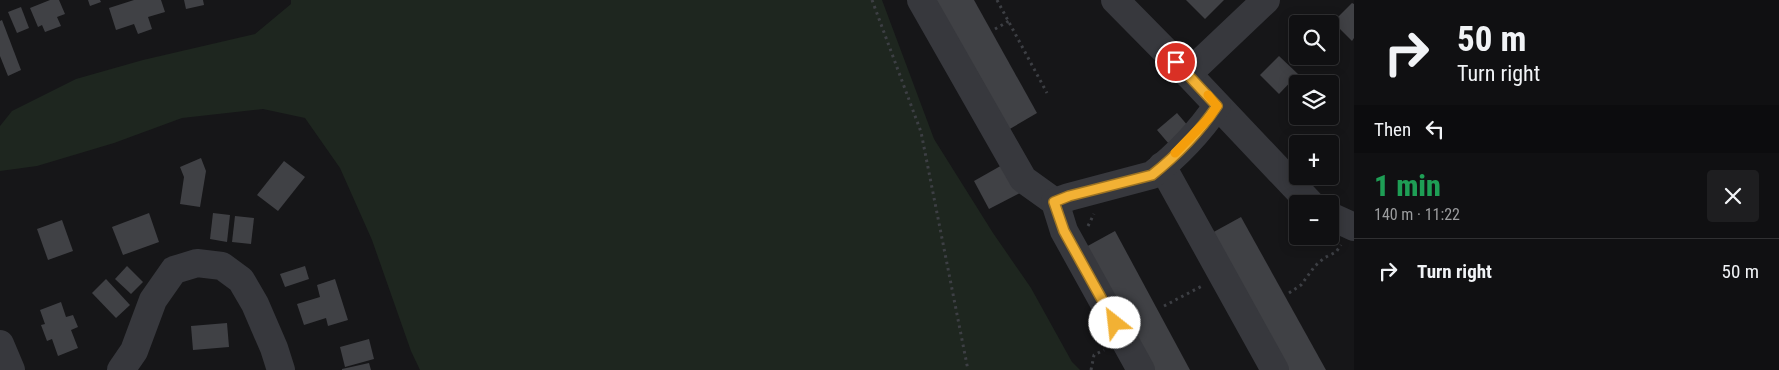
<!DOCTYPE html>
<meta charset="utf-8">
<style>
:root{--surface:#101012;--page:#1e1e20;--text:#f1f3f6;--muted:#9c9d9f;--line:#303032}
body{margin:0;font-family:"Roboto Condensed",sans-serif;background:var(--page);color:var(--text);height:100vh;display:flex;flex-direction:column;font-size:19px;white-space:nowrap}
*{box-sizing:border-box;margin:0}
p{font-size:16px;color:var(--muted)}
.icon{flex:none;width:28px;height:28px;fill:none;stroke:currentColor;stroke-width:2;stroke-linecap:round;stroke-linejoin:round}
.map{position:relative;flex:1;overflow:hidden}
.sheet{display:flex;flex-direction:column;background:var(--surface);width:425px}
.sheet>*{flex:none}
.top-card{background:#101012;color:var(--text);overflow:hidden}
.fabs{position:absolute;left:1289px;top:15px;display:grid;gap:10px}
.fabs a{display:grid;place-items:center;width:50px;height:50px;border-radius:5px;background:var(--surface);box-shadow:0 2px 12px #0003,0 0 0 1px var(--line);font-size:25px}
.pin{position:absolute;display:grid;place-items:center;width:42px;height:42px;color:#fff;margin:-21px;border:2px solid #fff;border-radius:50%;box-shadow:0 1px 5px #0007}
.me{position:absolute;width:55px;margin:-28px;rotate:331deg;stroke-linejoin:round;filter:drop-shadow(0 0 4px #0008)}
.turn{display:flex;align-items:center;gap:18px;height:105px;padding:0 20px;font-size:22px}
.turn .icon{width:65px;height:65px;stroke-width:2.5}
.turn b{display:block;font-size:35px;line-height:42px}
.then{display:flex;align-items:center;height:48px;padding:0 20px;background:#0003;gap:10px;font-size:19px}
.round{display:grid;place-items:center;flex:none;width:52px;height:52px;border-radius:5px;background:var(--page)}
.head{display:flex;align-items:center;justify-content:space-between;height:85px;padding:0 20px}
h1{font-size:30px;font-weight:800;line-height:38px;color:#1e9e55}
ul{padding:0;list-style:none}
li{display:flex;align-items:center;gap:15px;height:65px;padding:0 20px;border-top:1px solid var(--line)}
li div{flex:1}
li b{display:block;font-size:19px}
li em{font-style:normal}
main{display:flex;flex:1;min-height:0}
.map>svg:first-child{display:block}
</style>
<main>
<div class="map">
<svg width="1354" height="370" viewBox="0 0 1354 370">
<rect width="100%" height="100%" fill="#161618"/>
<polygon fill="#1e261f" points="291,0 882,0 934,139 993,233 1031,288 1072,362 1080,370 420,370 411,351 372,240 340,168 305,118 263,109 182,118 114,143 37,166 0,171 0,126 12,111 76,79 143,60 255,34 291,4"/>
<g fill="#404145">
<polygon points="50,0 59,0 65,14 57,17 61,26 45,32 42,25 38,27 30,8"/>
<polygon points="88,0 100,0 101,2 90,6"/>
<polygon points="134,0 161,0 165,12 148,17 152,29 138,34 134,24 116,30 109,8"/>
<polygon points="184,0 203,0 204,5 186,9"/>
<polygon points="935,0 974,0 1037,113 1008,130"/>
<polygon points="1186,0 1224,0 1205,19"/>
<polygon points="1352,3 1354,4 1354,38 1352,41 1333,22"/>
<polygon points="21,7 29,28 17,33 8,12"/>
<polygon points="2,20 21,70 8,76 0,56 0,21"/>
<polygon points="1279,56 1298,74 1279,94 1260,75"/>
<polygon points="1305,56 1319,56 1312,63"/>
<polygon points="1177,113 1189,127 1169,144 1157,130"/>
<polygon points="201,158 206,171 200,207 180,204 184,177 180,167"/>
<polygon points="284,161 305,177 278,211 257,195"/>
<polygon points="1004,164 1020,193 989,209 974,181"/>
<polygon points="149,213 159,242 123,255 112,227"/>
<polygon points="213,213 230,215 227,242 210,239"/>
<polygon points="235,216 254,218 251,244 232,242"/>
<polygon points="1241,217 1326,370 1286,370 1210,234"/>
<polygon points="62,220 73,251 48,260 37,229"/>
<polygon points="1115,231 1190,370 1151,370 1084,248"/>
<polygon points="127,266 143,282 131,294 115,279"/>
<polygon points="305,266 309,279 285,287 280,274"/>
<polygon points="106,279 130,305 116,318 92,293"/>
<polygon points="335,279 348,320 328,326 326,318 304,325 297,304 320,297 317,285"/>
<polygon points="61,302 66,317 73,315 78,327 71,330 78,348 58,356 52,339 47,341 41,325 45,324 40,310"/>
<polygon points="227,323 229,347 193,350 191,326"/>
<polygon points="369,339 374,359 345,367 340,347"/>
<polygon points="369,363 371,370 342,370 342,369"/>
</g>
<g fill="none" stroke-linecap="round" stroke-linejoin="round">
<g stroke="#3d3f44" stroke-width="3" stroke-dasharray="2.5 4" stroke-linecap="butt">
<polyline points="872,0 921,132 968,370"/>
<polyline points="997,0 1047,93"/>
<polyline points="995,29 1009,21"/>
<polyline points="1088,226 1094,214"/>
<polyline points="1289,293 1301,285 1315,266 1324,258 1336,252 1341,245"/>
<polyline points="1164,306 1202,286"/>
<polyline points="1091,370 1094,355 1104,350"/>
</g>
<g stroke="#37383d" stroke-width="28">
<polyline points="921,0 1023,179 1055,202 1064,231 1141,370"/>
<polyline points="1115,0 1188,74 1311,204"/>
<polyline points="1188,74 1266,0"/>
<polyline points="1162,166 1275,370"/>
<path d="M1055,202L1069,197L1152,175C1176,156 1200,131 1217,106"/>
<polyline points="1330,216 1354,227"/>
<polyline points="0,344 11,370"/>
<polyline points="121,370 134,351 153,300 174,270 197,263 222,266 241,280 255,304 274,348 281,370"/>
</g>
</g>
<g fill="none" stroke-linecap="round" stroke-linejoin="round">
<g stroke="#9d7322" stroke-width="12">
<path id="route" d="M1115,323L1064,231L1054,202L1069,196L1152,175C1176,156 1200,131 1217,106L1176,62"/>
</g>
<use href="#route" stroke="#f2b134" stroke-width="9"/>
<polyline stroke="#f59e0b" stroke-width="9" points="1175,153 1209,118 1217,106 1208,95"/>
</g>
</svg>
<div class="fabs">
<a><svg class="icon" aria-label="search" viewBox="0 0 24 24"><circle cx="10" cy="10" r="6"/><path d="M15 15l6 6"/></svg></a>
<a><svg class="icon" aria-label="layers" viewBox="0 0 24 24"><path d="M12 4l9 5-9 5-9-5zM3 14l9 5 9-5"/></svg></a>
<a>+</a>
<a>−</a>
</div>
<div class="pin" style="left:1176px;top:62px;background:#d93025"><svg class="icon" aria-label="arrive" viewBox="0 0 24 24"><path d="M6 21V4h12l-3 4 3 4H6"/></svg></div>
<svg class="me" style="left:1115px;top:323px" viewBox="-20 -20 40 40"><circle r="19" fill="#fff"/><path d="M0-13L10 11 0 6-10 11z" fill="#f2b134"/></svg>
</div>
<section class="sheet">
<div class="top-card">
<div class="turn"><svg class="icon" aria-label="right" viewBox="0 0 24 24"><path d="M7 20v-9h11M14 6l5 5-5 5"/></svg><div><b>50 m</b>Turn right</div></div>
<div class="then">Then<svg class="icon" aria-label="left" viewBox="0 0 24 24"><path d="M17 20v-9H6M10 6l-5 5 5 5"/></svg></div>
</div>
<div class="head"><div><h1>1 min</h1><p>140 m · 11:22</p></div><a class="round"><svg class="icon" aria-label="close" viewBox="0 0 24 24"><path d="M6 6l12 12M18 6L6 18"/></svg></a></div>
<ul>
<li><svg class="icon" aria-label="right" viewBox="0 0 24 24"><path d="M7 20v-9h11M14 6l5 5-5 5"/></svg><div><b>Turn right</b></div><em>50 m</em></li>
</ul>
</section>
</main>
